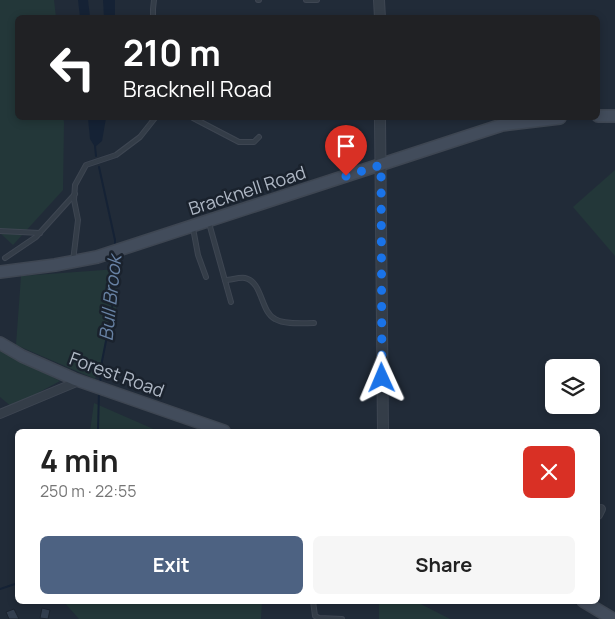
<!DOCTYPE html>
<meta charset="utf-8">
<style>
:root{--surface:#fff;--page:#f6f6f6;--text:#222;--muted:#767676;--accent:#4d6282}
body{margin:0;font-family:Manrope,sans-serif;background:var(--page);color:var(--text);height:100vh;display:flex;flex-direction:column;font-size:19px;white-space:nowrap}
*{box-sizing:border-box;margin:0}
p{font-size:16px;color:var(--muted)}
.icon{flex:none;width:28px;height:28px;fill:none;stroke:currentColor;stroke-width:2;stroke-linecap:round;stroke-linejoin:round}
.map{position:relative;flex:1;overflow:hidden}
.details{position:absolute;left:15px;top:429px;width:585px;height:175px;display:flex;flex-direction:column;background:var(--surface);border-radius:8px;box-shadow:0 2px 8px #0003}
.details>*{flex:none}
.hud{position:absolute;left:15px;top:15px;width:585px;height:105px;border-radius:8px;box-shadow:0 2px 8px #0003;background:#202124;color:#fff;overflow:hidden}
.controls{position:absolute;left:545px;top:359px;display:grid;gap:10px}
.controls a{display:grid;place-items:center;width:55px;height:55px;border-radius:8px;background:var(--surface);box-shadow:0 2px 8px #0003;font-size:25px}
.pin{position:absolute;display:grid;place-items:center;width:42px;height:42px;color:#fff;margin:-51px -21px;border-radius:50% 50% 50% 0;rotate:-45deg;box-shadow:0 0 5px #0007}
.pin .icon{rotate:45deg}
.me{position:absolute;width:55px;margin:-28px;rotate:359deg;stroke-linejoin:round;filter:drop-shadow(0 0 4px #0008)}
.turn{display:flex;align-items:center;gap:18px;height:105px;padding:0 25px;font-size:22px}
.turn .icon{width:65px;height:65px;stroke-width:2.5}
.turn b{display:block;font-size:35px;line-height:42px}
.round{display:grid;place-items:center;flex:none;width:52px;height:52px;border-radius:8px;background:var(--page)}
.summary{display:flex;align-items:center;justify-content:space-between;height:85px;padding:0 25px}
h1{font-size:30px;font-weight:700;line-height:38px}
.action{display:flex;gap:10px;margin-top:auto;padding:10px 25px}
.action a{flex:1;height:58px;border-radius:8px;background:var(--accent);color:#fff;font-size:20px;font-weight:700;line-height:58px;text-align:center}
.action a+a{background:var(--page);color:var(--text)}
.map>svg:first-child{display:block}
</style>
<div class="map">
<svg width="615" height="619" viewBox="0 0 615 619">
<rect width="100%" height="100%" fill="#212b38"/>
<g fill="#233739">
<polygon points="0,0 54,0 56,17 18,18 18,118 63,118 64,122 63,190 13,245 0,233"/>
<polygon points="615,170 615,256 573,207"/>
<polygon points="117,269 116,321 105,342 102,361 95,379 16,345 21,276"/>
<polygon points="0,350 60,381 12,407 0,397"/>
<polygon points="94,403 158,431 90,431"/>
<polygon points="63,601 262,601 261,619 79,619"/>
<polygon points="379,601 415,601 450,619 379,619"/>
</g>
<g fill="#152235">
<polygon points="78,0 88,0 90,17 80,17"/>
<polygon points="103,0 115,0 115,17 104,17"/>
<polygon points="88,118 106,118 102,141 95,147 90,139"/>
</g>
<g fill="none" stroke-linecap="round" stroke-linejoin="round">
<g stroke="#152235" stroke-width="2">
<polyline points="95,146 96,156"/>
<polyline points="99,167 115,240 115,248"/>
<polyline points="100,384 102,361 112,311 114,255"/>
<polyline points="98,431 99,391"/>
<polyline points="0,589 18,583"/>
</g>
</g>
<g fill="#333f4f" stroke="#1c242f">
<polygon points="42,608 50,610 48,619 40,618"/>
<polygon points="14,609 19,619 9,619 6,612"/>
</g>
<g fill="none" stroke-linecap="round" stroke-linejoin="round">
<g stroke="#3e4652" stroke-width="6">
<g id="service">
<polyline points="258,0 259,0"/>
<polyline points="306,0 317,0"/>
<polyline points="153,18 153,9 154,0"/>
<polyline points="193,118 239,142 254,142 259,137"/>
<polyline points="209,223 231,302"/>
<polyline points="193,228 198,255 206,277"/>
<polyline points="0,231 40,233"/>
<polyline points="5,258 36,237 75,194"/>
<polyline points="73,261 78,220 74,200 75,185 86,165 116,155 140,137 155,118"/>
<path d="M225,280C231,280 239,277 245,278C263,282 260,311 275,319C285,325 303,323 314,323"/>
<polyline points="313,601 315,616 319,618 342,619"/>
</g>
</g>
<g stroke="#3e4652" stroke-width="10">
<g id="minor">
<polyline points="0,414 79,381"/>
<polyline points="598,515 601,509"/>
</g>
</g>
<g stroke="#3e4652" stroke-width="12">
<g id="tertiary">
<polyline points="379,0 380,18"/>
<polyline points="380,118 383,431"/>
</g>
</g>
<g stroke="#3e4652" stroke-width="14">
<g id="secondary">
<polyline points="598,116 615,116"/>
<polyline points="0,272 55,265 97,257 502,125 560,118"/>
<polyline points="0,343 22,356 74,379 224,431"/>
<polyline points="583,601 613,619"/>
</g>
</g>
<use href="#service" stroke="#343d48" stroke-width="4"/>
<use href="#minor" stroke="#343d48" stroke-width="8"/>
<use href="#tertiary" stroke="#343d48" stroke-width="10"/>
<use href="#secondary" stroke="#424c5b" stroke-width="11"/>
</g>
<g fill="none" stroke-linecap="round" stroke-linejoin="round">
<polyline stroke="#1a73e8" stroke-width="9" stroke-dasharray="0 16.2" points="346,176 381,165 382,378"/>
</g>
<g text-anchor="middle" dominant-baseline="central" stroke-width="5" stroke-linejoin="round" paint-order="stroke">
<g font-size="18" fill="#afb8c5" stroke="#1a222d">
<text transform="translate(247 190) rotate(-18)">Bracknell Road</text>
<text transform="translate(117 374) rotate(20)">Forest Road</text>
</g>
<g font-size="19" font-style="italic" fill="#6882a4" stroke="#1a222d">
<text transform="translate(110 298) rotate(-84)">Bull Brook</text>
</g>
</g>
</svg>
<div class="controls">
<a><svg class="icon" aria-label="layers" viewBox="0 0 24 24"><path d="M12 4l9 5-9 5-9-5zM3 14l9 5 9-5"/></svg></a>
</div>
<div class="pin" style="left:346px;top:176px;background:#d93025"><svg class="icon" aria-label="arrive" viewBox="0 0 24 24"><path d="M6 21V4h12l-3 4 3 4H6"/></svg></div>
<svg class="me" style="left:382px;top:378px" viewBox="-20 -20 40 40"><path d="M0-17L14 15 0 8-14 15z" fill="#1a73e8" stroke="#fff" stroke-width="4"/></svg>
<div class="hud">
<div class="turn"><svg class="icon" aria-label="left" viewBox="0 0 24 24"><path d="M17 20v-9H6M10 6l-5 5 5 5"/></svg><div><b>210 m</b>Bracknell Road</div></div>
</div>
<section class="details">
<div class="summary"><div><h1>4 min</h1><p>250 m · 22:55</p></div><a class="round" style="background:#d93025;color:#fff"><svg class="icon" aria-label="close" viewBox="0 0 24 24"><path d="M6 6l12 12M18 6L6 18"/></svg></a></div>
<div class="action"><a>Exit</a><a>Share</a></div>
</section>
</div>
